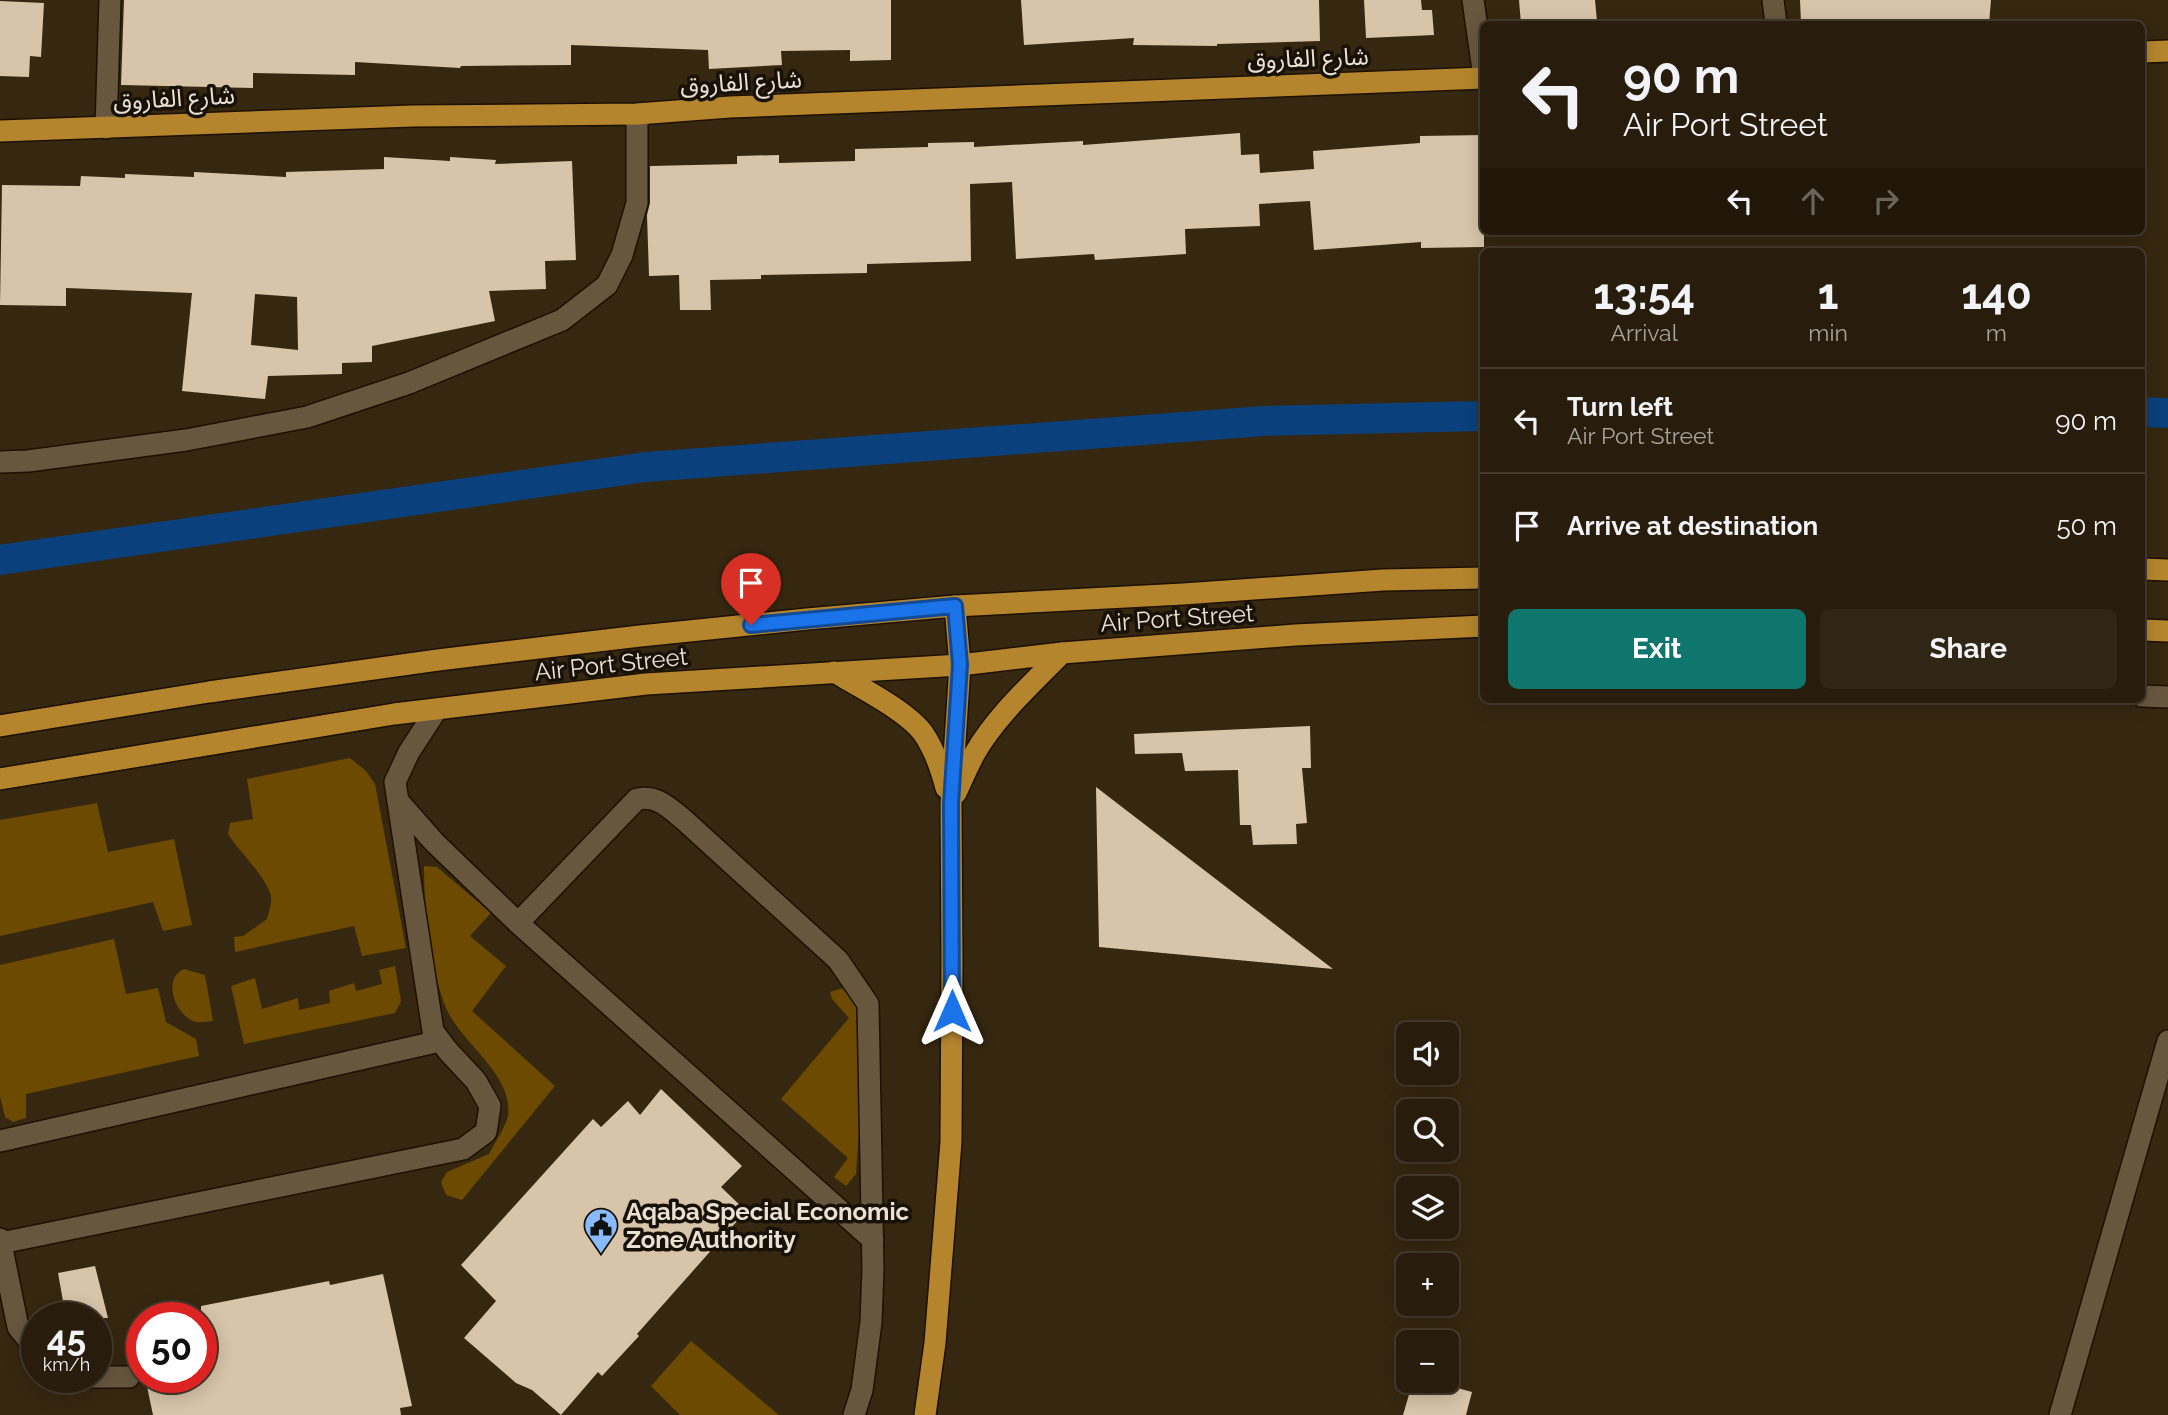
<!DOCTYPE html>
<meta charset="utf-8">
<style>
:root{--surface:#281d0c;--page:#302615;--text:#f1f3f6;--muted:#a5a29d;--line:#443b2d;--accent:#0f766e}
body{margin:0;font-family:Raleway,"Noto Sans Arabic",sans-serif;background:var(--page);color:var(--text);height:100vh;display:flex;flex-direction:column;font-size:26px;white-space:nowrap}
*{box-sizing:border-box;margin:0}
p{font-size:23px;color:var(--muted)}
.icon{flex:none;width:38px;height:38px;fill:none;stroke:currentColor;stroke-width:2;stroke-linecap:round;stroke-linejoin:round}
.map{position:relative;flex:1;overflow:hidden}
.drawer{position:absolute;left:1480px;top:248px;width:665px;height:455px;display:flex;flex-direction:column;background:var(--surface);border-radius:10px;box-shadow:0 4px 18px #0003,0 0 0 2px var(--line)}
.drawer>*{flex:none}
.guide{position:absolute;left:1480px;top:21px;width:665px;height:214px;border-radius:10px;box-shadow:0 4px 18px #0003,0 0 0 2px var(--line);background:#281d0c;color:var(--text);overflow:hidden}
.controls{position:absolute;left:1396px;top:1022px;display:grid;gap:14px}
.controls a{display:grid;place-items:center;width:63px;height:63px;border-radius:10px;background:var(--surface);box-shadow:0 4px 18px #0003,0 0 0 2px var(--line);font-size:35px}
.speed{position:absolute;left:21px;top:1302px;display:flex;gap:14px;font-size:35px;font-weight:700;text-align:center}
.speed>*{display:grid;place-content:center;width:91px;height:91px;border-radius:50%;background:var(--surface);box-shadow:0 4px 18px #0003,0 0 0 2px var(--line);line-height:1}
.speed small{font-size:18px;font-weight:400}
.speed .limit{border:10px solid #d22;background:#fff;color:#111}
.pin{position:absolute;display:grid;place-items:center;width:60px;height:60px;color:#fff;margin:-72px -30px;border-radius:50% 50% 50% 0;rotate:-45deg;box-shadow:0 0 7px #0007}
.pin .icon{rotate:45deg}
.me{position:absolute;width:77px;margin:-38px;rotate:0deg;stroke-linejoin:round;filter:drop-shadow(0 0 5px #0008)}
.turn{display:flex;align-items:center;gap:24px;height:147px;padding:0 28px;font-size:32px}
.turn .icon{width:91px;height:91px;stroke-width:2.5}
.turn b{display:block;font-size:49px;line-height:60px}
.lanes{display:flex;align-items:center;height:66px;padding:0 28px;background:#0003;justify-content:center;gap:35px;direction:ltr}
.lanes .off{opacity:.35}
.eta{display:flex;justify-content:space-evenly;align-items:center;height:119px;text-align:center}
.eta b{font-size:42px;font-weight:700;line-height:49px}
.action{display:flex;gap:14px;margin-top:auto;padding:14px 28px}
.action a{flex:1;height:80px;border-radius:10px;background:var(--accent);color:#fff;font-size:28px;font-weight:700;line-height:80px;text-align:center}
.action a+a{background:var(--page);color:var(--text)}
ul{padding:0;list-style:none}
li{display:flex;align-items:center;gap:21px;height:105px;padding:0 28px;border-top:2px solid var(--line)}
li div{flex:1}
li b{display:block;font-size:26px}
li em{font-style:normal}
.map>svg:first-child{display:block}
</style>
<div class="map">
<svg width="2168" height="1415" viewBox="0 0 2168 1415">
<rect width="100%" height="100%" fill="#362710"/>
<g fill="#6d4a01">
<path d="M350,758L366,771L375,784L406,948L362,956L354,926L235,952L234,937L243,936L267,919C269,912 272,902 271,896C265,875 240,853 228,834L230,823L253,819L247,779Z"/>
<polygon points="97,803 108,852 174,839 192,925 163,931 153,902 0,936 0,820"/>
<path d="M424,866L437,867L491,913L470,936L506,966L472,1011L555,1086L462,1200L446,1195L441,1182L447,1172L489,1154C494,1144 506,1126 508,1116C514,1075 461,1043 446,1008C430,967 424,910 424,866Z"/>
<polygon points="114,939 126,994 158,988 166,1022 196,1039 199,1056 26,1094 26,1118 13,1122 5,1117 0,1096 0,965"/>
<polygon points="395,966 401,1001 395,1013 244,1044 231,986 255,978 262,1009 298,998 299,1010 330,1003 329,991 354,983 356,991 382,984 379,970"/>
<path d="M184,969L205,975L213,1021C208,1021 201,1023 196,1022C176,1017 161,979 184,969Z"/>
<polygon points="847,987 860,1008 866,1031 856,1174 846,1186 834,1177 848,1158 781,1099 849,1018 832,999 830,992"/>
<polygon points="691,1341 779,1415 680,1415 651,1386"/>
</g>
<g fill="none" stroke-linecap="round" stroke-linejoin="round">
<g stroke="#0a407b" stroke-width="30">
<polyline points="2142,412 2168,413"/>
<polyline points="0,560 646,467 1264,421 1484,416"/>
</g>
</g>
<g fill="#d7c4a9" fill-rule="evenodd">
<polygon points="124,0 891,0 891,60 850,61 850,50 781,51 782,65 709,69 708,50 571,45 571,65 461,66 460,68 355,62 355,75 253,73 253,88 121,85"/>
<polygon points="1021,0 1319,0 1320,41 1217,44 1217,46 1133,45 1134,38 1024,45"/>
<polygon points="1364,0 1421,0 1422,10 1432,10 1434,35 1366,38"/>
<polygon points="1519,0 1595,0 1597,21 1521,24"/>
<polygon points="1800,0 1991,0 1989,24 1947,20 1946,24 1909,21 1801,24"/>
<polygon points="0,1 44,3 41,57 30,56 29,77 0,76"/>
<polygon points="1240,133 1241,155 1259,154 1260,173 1314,169 1313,151 1420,143 1420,136 1484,135 1484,247 1421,248 1421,242 1314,250 1310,201 1259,204 1260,226 1185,229 1186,254 1095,260 1094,254 1016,259 1012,182 970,184 971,261 867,264 867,273 761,275 761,279 710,280 711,310 680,310 679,275 649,276 647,215 650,203 650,166 737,164 737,156 779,155 779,163 855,161 855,149 928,147 928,143 974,142 974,147 1083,141 1083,145"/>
<path d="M384,157L450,161V157L496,160L495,164L572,161L576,260L545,261L546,289L489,291L495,321L372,346V362L342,363V374L268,376L265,399L182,391L192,293L66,288V306L0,305L2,185L80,186L81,176L125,178V174L194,177V172L286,177V172L384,169ZM255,294L297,297L298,350L251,345Z"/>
<polygon points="1310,726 1311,768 1302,768 1307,823 1296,824 1297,844 1253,845 1251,825 1240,825 1238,770 1185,771 1182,753 1135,754 1134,734"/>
<polygon points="1096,787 1260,913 1333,969 1099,947"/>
<polygon points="661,1089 742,1166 721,1187 746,1211 637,1334 639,1336 602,1376 598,1372 561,1415 532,1390 516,1383 464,1338 496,1301 461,1265 593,1119 601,1127 628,1101 640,1115"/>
<polygon points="95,1266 108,1318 66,1318 58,1273"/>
<polygon points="383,1274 412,1406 400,1408 401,1415 153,1415 145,1377 201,1377 201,1306 329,1281 330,1285"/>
<polygon points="1413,1381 1432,1381 1472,1392 1466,1415 1403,1415"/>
</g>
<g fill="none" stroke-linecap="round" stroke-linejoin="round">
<g stroke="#1d1000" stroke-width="24">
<g id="minor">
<polyline points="1473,0 1484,77"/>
<polyline points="1773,0 1776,24"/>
<polyline points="106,128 110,0"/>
<polyline points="0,462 28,461 186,440 307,417 409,383 562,320 607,285 622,255 637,203 637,114"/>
<polyline points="2142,696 2168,697"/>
<path d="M398,801L434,842L518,923L637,799C657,795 668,807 683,819L838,960L868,1004L873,1269L871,1322L862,1390L854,1415"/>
<polyline points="518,923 873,1240"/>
<polyline points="0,1141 440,1041"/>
<polyline points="0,1239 18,1327 37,1351"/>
<polyline points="1,1243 463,1149 486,1132 490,1106 476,1081 448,1051 433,1031 395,782 409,752 437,709"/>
<polyline points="87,1377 129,1377"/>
<polyline points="2060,1415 2168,1041"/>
</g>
</g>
<g stroke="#1d1000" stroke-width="24">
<g id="major">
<polyline points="2142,52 2168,51"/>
<polyline points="0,131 412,116 637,114 730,107 1484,78"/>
<polyline points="2142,569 2168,570"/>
<polyline points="2142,630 2168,631"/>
<path d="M834,672C858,686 907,711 923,733C935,750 941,769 946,788"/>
<polyline points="0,726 209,692 438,660 640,636 807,619 955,606 1183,594 1383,580 1484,578"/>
<polyline points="0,779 394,714 646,684 960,665 1062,653 1295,635 1484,626"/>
<path d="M956,793C962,780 968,766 975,753C997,715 1032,684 1062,653"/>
<polyline points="925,1415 935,1343 951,1142 952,959 951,804 960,665 955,606"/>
</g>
</g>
<use href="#minor" stroke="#67573f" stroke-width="21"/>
<use href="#major" stroke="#b4852d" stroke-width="21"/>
</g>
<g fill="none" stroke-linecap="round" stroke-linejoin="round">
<g stroke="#114b97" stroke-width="18">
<polyline id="route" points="751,625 955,606 960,665 951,804 952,1011"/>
</g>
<use href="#route" stroke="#1a73e8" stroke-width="12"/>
</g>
<defs>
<g id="civic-pin" transform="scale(1.75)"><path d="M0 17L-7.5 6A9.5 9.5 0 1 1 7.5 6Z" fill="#88bbfc" stroke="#181108"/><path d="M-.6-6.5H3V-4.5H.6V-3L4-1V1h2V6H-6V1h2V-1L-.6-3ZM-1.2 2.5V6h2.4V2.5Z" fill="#111"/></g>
</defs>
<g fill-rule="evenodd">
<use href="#civic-pin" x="601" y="1225"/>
</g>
<g text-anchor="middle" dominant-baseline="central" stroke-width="7" stroke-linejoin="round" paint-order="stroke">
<g font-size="24" fill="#eae1d3" stroke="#181108">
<text transform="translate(1308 58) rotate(-2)">شارع الفاروق</text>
<text transform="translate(741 82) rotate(-3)">شارع الفاروق</text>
<text transform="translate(174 98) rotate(-3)">شارع الفاروق</text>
<text transform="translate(1177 618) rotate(-4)">Air Port Street</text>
<text transform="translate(611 664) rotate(-6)">Air Port Street</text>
</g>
<g font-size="24" font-weight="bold" fill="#eae1d3" stroke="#181108" text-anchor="start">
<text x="626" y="1211">Aqaba Special Economic<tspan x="626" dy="28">Zone Authority</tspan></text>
</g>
</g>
</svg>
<div class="controls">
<a><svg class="icon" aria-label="sound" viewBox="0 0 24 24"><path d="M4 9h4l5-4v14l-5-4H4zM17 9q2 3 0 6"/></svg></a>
<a><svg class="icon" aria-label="search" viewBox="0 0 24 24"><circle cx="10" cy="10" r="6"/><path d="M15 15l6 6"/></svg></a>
<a><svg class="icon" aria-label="layers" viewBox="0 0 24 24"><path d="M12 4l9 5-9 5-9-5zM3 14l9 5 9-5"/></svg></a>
<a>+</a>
<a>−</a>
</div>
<div class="speed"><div>45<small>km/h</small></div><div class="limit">50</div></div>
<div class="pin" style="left:751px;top:625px;background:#d93025"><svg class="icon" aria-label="arrive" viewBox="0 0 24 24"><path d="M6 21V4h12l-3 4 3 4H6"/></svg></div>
<svg class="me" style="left:952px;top:1011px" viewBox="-20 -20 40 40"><path d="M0-17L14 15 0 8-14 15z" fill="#1a73e8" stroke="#fff" stroke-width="4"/></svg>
<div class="guide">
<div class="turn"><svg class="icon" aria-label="left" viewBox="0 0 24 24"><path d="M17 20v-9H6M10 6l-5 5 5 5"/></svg><div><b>90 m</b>Air Port Street</div></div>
<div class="lanes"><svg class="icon" aria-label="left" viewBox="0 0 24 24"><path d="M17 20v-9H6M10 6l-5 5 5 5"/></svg><svg class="icon off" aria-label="ahead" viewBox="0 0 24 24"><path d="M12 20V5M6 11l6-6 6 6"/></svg><svg class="icon off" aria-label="right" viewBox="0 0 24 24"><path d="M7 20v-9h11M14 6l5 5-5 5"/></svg></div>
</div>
<section class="drawer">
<div class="eta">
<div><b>13:54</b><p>Arrival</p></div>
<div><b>1</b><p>min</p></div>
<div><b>140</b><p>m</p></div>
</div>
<ul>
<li><svg class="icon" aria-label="left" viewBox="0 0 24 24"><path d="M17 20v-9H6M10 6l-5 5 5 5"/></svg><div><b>Turn left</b><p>Air Port Street</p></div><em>90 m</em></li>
<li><svg class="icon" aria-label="arrive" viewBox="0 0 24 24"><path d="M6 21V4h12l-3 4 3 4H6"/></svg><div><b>Arrive at destination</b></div><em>50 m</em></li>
</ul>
<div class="action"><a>Exit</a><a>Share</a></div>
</section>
</div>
